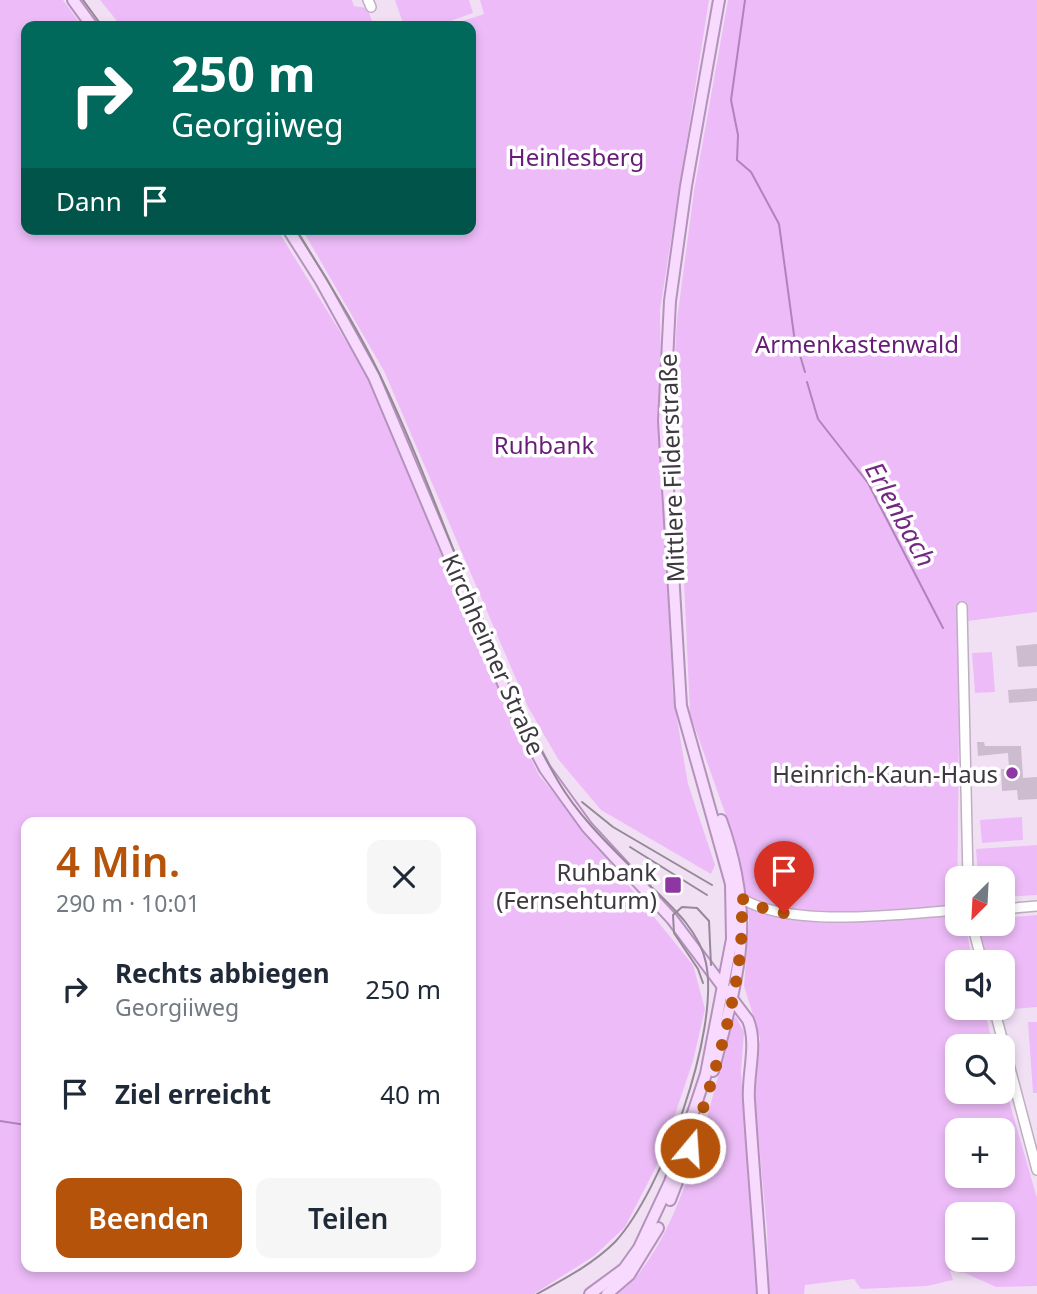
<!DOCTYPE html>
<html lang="de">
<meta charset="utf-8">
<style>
:root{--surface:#fff;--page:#f6f6f7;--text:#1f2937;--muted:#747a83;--accent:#b45309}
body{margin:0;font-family:"Noto Sans",sans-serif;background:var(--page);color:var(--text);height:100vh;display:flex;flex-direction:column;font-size:26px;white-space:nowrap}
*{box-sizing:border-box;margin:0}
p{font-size:23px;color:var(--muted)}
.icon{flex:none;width:38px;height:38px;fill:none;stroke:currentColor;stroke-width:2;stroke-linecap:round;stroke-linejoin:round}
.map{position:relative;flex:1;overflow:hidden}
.sheet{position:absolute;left:21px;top:817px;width:455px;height:455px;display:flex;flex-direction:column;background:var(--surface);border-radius:14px;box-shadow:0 4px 10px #0003}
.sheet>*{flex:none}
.top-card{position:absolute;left:21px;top:21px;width:455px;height:214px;border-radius:14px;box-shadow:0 4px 10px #0003;background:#00695c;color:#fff;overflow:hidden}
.needle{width:46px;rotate:204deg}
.tools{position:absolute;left:945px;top:866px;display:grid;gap:14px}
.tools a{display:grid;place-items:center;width:70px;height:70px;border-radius:14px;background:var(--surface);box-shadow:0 4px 10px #0003;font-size:35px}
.pin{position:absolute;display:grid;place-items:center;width:60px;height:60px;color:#fff;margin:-72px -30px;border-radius:50% 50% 50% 0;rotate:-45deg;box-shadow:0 0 7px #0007}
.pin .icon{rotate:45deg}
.me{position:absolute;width:77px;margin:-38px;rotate:18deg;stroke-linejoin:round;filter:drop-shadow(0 0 5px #0008)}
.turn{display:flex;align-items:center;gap:24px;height:147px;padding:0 35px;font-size:32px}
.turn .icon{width:91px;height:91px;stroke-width:2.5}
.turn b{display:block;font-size:49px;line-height:60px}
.then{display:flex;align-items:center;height:66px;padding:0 35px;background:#0003;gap:14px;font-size:26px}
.round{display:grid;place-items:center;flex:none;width:74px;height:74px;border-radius:14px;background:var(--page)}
.summary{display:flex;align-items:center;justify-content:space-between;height:119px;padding:0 35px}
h1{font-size:42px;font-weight:600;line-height:52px;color:var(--accent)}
.cta{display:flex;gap:14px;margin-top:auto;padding:14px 35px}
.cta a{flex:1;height:80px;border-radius:14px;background:var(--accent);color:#fff;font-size:28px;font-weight:600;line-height:80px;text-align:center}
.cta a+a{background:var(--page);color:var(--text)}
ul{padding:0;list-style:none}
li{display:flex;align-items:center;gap:21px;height:105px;padding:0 35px}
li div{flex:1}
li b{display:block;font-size:26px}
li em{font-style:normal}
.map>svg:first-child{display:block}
</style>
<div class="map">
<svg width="1037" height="1294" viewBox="0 0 1037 1294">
<rect width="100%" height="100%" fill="#f1e0f4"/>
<g fill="#edbcf8" fill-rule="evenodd">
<path d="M0,0H63L82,26H26V229H277L366,374L509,715L539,775L693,965L705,1009L693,1061L660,1159L625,1227L594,1256L534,1294H0ZM26,822H471V1267H26Z"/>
<polygon points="100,0 352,0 354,6 367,8 374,26 121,26"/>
<polygon points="395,0 469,0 473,13 436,26 404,26"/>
<polygon points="480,0 709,0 660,310 663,498 673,695 688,784 715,865 711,874 601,810 558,759 528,707 384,371 302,229 471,229 471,26 448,26 484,14"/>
<path d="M728,0H1037V612L960,622L957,924H965L973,962H957V1008H984L993,1046H957V1092H1003V1080L1037,1198V1286L996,1287L965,1273L950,1271L953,1280L927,1286L861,1289L854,1279L805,1285L804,1294H769L767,1229L753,1081L760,1038L744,986L749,920L729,824L690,714L678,449L675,353L677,320L694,191ZM957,1130H1003V1176H957ZM957,1214H1003V1260H957Z"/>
<polygon points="992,652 995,692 975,693 972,653"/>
<polygon points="1022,817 1023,840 982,843 980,820"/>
<polygon points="1037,845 1037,895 1003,897 1003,878 978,878 976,849"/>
<polygon points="1037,915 1037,1007 1002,1010 1000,1008 1003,1008 1003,962 987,962 977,926 1003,924 1003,918"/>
<path d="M736,1017L744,1032L741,1072L757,1294H618C681,1247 713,1095 732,1020Z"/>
<polygon points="1037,1022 1037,1093 1033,1093 1028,1022"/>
</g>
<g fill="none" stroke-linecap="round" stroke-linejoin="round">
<g stroke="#b183bb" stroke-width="2">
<polyline points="745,0 731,100 738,135 737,160 751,172 779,224 794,335 805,372"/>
<polyline points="807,382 818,419 868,483 943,628"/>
<polyline points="0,1121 26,1125"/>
</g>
</g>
<g fill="#cdbcd0">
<polygon points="1037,644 1037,666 1018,667 1016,646"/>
<polygon points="1037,688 1037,701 1009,703 1008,690"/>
<polygon points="977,742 984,742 985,746 1021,746 1023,778 1037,777 1037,799 1018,800 1017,790 1002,791 1001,769 1009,769 1008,753 978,756"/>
</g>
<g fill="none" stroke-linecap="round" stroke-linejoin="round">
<g stroke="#bfaec2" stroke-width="12">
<g id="minor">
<polyline points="368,0 371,7"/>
<polyline points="962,607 968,878"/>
<path d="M741,898C790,929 900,914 957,910"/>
<polyline points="1003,909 1037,906"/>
<polyline points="972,924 982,962"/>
<polyline points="994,1008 1037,1170"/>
</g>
</g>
<g stroke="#b492bc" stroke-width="14">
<g id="major">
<polyline points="73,0 92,26"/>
<path d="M288,229L321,281L374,377L516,714L545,769L587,827L672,919L748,1020C758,1044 747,1075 749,1100C753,1165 759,1229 763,1294"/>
<path d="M713,1071C739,973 757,920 721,820"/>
<polyline points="670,1200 687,1156"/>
<polyline points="590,1294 624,1269 639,1248 670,1182 706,1074 732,939 731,884 681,706 664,421 670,301 686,186 719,0"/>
<polyline points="607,1294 629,1275 658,1228"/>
</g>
</g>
<use href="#minor" stroke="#fff" stroke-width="9"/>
<use href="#major" stroke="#f8dafe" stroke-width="10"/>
<g stroke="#958997" stroke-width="2">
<polyline points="83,0 102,26"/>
<path d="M296,229C325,277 356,325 380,375C444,508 484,653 558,781C579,817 610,846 639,875C664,900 699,927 706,963C720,1032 662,1191 615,1242C593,1264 564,1279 537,1294"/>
<polyline points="582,802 613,827 712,885"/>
<polyline points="630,847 707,895"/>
<polyline points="703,983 698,969 674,933 673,915 682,907 697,908 709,921 711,965"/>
</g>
</g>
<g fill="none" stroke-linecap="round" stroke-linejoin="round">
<path stroke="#b45309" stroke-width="12" stroke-dasharray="0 21.6" d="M690,1148C714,1076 748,974 741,898L755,906L784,913"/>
</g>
<g fill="#8e36a2" stroke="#fff" stroke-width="2.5">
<circle cx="1012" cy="773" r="7"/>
<rect x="664" y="876" width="18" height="18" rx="3.5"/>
</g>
<g text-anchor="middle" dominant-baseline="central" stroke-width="7" stroke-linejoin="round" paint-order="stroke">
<g font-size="24" fill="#671c77" stroke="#fff">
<text x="576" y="156">Heinlesberg</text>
<text x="857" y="343">Armenkastenwald</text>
<text x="544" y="444">Ruhbank</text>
</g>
<g font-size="24" fill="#3e3840" stroke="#fff">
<text transform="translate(671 468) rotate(-92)">Mittlere Filderstraße</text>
<text transform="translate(494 654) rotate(66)">Kirchheimer Straße</text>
</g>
<g font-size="24" fill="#3e3840" stroke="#fff" text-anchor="end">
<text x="998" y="773">Heinrich-Kaun-Haus</text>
<text x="657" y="871">Ruhbank<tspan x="657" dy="28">(Fernsehturm)</tspan></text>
</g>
<g font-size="26" font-style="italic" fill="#732983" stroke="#fff">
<text transform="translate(901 514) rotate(61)">Erlenbach</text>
</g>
</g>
</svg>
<div class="tools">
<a><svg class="needle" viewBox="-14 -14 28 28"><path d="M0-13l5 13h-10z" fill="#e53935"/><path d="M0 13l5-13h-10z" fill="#747a83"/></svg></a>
<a><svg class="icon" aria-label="sound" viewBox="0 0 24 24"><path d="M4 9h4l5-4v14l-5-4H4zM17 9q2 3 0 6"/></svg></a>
<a><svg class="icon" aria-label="search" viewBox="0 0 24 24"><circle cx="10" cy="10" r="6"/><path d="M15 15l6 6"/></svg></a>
<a>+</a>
<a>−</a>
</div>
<div class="pin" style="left:784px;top:913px;background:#d93025"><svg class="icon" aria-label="arrive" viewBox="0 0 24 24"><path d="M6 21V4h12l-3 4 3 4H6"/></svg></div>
<svg class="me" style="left:690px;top:1148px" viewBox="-20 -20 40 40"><circle r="17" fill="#b45309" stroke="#fff" stroke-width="3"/><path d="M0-11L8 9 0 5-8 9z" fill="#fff"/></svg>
<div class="top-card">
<div class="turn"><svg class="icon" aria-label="right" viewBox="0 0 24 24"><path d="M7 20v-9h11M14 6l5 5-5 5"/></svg><div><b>250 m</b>Georgiiweg</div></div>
<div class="then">Dann<svg class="icon" aria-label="arrive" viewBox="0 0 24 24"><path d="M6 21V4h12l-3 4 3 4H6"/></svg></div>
</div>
<section class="sheet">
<div class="summary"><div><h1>4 Min.</h1><p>290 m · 10:01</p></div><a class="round"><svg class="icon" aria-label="close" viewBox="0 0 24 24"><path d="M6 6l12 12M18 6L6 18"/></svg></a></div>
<ul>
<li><svg class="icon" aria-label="right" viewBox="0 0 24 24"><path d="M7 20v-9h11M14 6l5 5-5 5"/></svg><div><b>Rechts abbiegen</b><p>Georgiiweg</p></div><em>250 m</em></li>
<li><svg class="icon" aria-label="arrive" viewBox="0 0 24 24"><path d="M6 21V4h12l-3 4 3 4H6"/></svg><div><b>Ziel erreicht</b></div><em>40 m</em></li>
</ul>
<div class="cta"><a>Beenden</a><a>Teilen</a></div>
</section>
</div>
